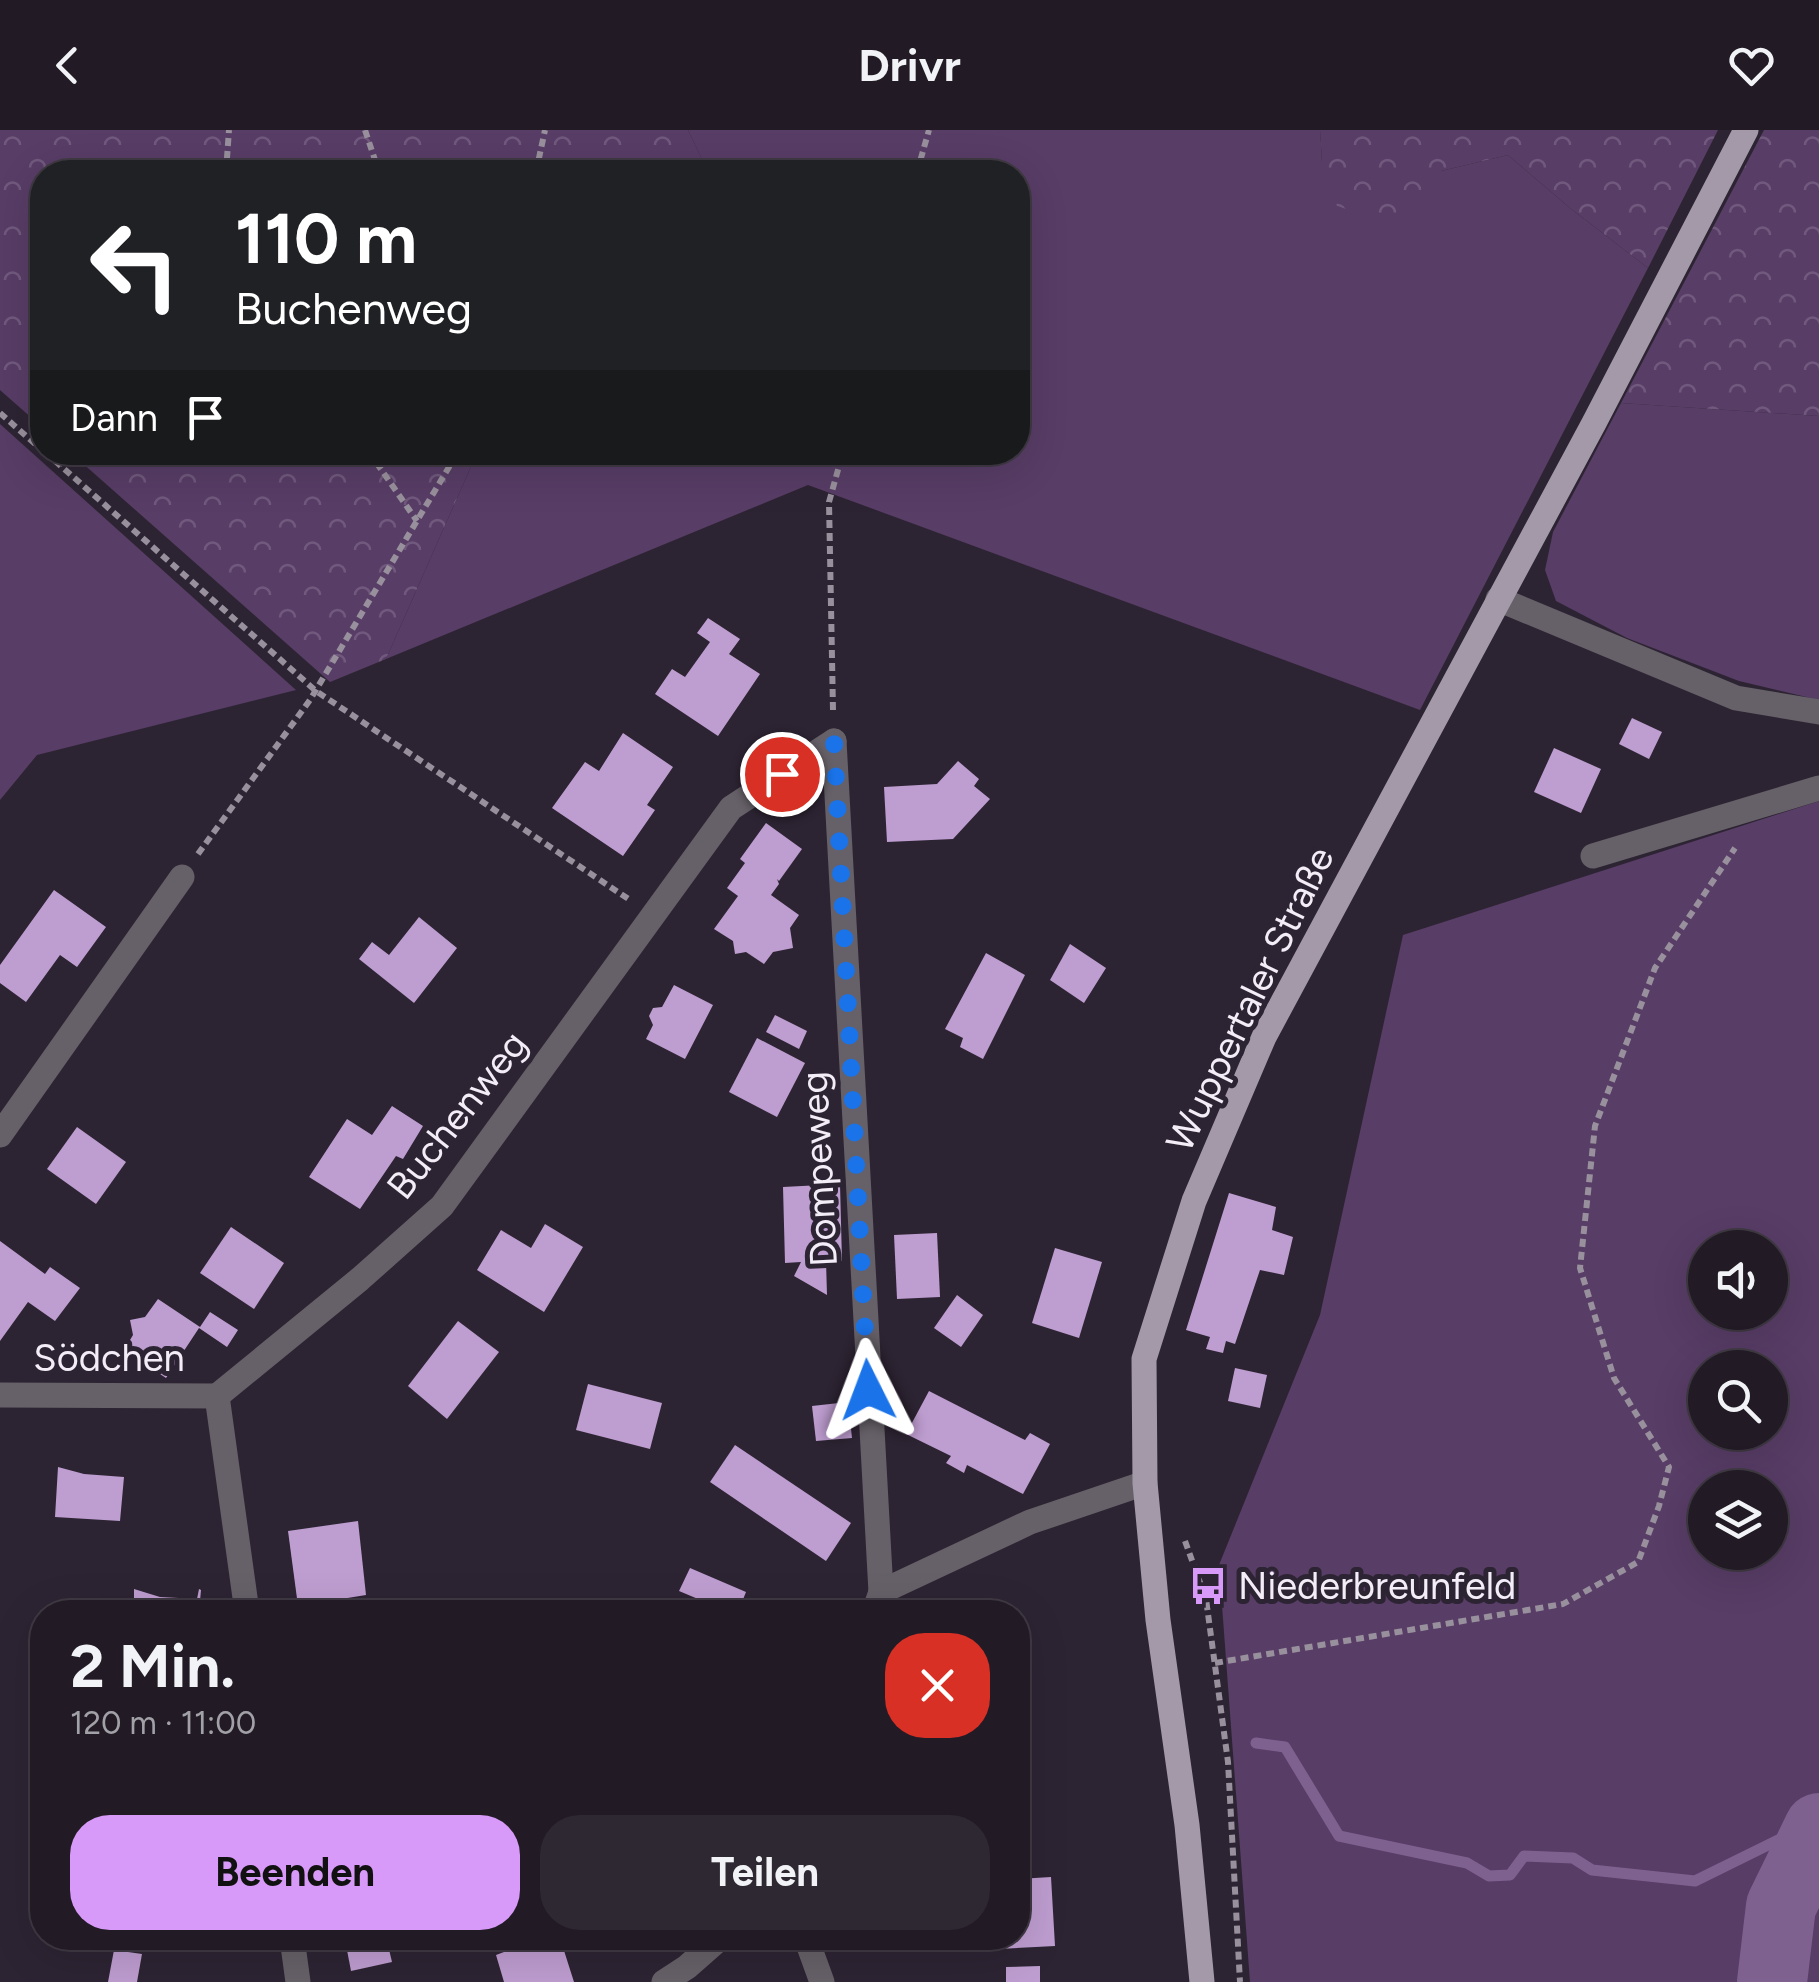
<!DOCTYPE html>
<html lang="de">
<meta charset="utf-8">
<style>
:root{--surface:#221b26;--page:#2e2832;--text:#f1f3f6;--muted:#a2a1a7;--line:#3f3943;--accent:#d89af8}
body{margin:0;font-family:Figtree,sans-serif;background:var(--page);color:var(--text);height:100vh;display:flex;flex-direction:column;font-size:38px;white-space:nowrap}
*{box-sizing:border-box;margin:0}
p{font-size:32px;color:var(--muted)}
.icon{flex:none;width:55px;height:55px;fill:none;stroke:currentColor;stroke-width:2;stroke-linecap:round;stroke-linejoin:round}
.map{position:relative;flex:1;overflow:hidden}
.side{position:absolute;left:30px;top:1470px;width:1000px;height:350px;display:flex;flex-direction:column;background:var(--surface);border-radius:40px;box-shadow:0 10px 40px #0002,0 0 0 2px var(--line)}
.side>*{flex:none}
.banner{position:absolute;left:30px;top:30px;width:1000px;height:305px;border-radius:40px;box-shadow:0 10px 40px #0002,0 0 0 2px var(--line);background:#202124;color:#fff;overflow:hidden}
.buttons{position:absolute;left:1688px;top:1100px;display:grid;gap:20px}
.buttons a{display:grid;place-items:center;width:100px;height:100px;border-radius:50%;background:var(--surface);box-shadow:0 10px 40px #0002,0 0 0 2px var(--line);font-size:50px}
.pin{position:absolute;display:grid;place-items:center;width:85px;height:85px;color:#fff;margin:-42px;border:5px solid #fff;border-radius:50%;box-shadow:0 2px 10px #0007}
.me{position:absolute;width:110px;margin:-55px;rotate:357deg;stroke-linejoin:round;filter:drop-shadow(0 0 8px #0008)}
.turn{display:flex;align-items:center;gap:35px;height:210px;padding:0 40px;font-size:45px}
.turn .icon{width:130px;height:130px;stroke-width:2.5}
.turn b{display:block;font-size:70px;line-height:85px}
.then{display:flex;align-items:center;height:95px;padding:0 40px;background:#0003;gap:20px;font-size:38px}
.round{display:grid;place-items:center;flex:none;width:105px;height:105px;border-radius:40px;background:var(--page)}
.overview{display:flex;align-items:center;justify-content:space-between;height:170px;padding:0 40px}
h1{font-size:60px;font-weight:700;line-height:75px}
.primary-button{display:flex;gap:20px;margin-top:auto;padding:20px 40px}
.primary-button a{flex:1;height:115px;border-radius:40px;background:var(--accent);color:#111;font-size:40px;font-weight:700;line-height:115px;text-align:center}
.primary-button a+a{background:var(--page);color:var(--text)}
header{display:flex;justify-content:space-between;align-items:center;height:130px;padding:0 40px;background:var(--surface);font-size:45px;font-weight:700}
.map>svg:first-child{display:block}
</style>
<header><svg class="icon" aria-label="back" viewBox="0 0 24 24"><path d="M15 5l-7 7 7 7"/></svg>Drivr<svg class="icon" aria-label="heart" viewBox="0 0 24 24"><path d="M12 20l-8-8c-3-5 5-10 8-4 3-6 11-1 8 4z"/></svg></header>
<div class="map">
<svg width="1819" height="1852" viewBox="0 0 1819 1852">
<defs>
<pattern id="forest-crowns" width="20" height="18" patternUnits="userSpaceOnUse" patternTransform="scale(2.5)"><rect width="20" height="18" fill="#583d66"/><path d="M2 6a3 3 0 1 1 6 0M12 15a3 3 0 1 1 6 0" fill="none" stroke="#70597d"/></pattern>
</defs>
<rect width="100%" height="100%" fill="#2d2433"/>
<g fill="#583d66" fill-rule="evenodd">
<polygon points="688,0 1320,0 1322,32 1441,41 1508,25 1570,78 1648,138 1420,580 808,355 386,529 477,323 1018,322 1018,42 708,42"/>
<polygon points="1621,273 1819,286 1819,570 1739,551 1627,508 1556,471 1545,440 1553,402"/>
<polygon points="0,294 296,560 37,625 0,670"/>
<path d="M1819,671V1852H1250L1219,1435L1320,1185L1403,805ZM1705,1118H1770V1182H1705ZM1705,1238H1770V1302H1705ZM1705,1358H1770V1422H1705Z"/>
</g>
<g fill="url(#forest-crowns)">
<polygon points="0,0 688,0 708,42 42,42 42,297 0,260"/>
<polygon points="1320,0 1718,0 1648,138 1570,78 1508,25 1441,41 1398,96 1337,76 1322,32"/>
<polygon points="1764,0 1819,0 1819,286 1621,273"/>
<polygon points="71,323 477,323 386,529 330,552"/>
</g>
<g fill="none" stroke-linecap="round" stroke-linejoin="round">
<polyline stroke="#7f6190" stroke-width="11" points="1256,1613 1285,1617 1339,1706 1467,1733 1489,1746 1510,1745 1524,1726 1573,1728 1592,1740 1695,1751 1819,1690"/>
<polyline stroke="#7f6190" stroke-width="70" points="1772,1852 1781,1776 1819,1698"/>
</g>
<g fill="#be9dd0">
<polygon points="708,488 740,509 729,524 760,544 718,606 655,564 672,539 685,547 710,512 697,503"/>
<polygon points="1632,588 1662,602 1649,629 1619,614"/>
<polygon points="623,603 673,637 647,675 655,680 623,726 552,678 585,632 599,641"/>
<polygon points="1554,618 1601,639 1581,683 1534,662"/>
<polygon points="958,631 979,649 974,656 990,669 953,709 887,712 884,657 937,654"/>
<polygon points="766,693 802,719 779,751 777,749 779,754 771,765 799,785 790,798 793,818 773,822 764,834 746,822 735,824 733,811 714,799 738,766 727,758 745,733 740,729"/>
<polygon points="54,760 106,797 77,837 60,825 26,872 0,853 0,835"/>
<polygon points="419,787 457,818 414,873 359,829 372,812 389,825"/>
<polygon points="1070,814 1106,838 1084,873 1050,850"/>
<polygon points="986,823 1025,845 983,929 960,917 963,908 945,899"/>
<polygon points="674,855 713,875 685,929 646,909 653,895 649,886 653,878 662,877"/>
<polygon points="775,885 807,901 799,919 766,902"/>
<polygon points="757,908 805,933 777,987 729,962"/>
<polygon points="392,976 423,996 403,1029 396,1026 360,1079 309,1047 347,989 372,1005"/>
<polygon points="77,997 126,1032 96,1074 47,1039"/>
<polygon points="840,1054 842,1131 826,1131 827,1165 794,1146 801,1132 785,1133 783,1057"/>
<polygon points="1229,1063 1276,1077 1272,1100 1293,1107 1284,1145 1260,1140 1235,1214 1226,1211 1223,1223 1206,1219 1210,1207 1186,1200"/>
<polygon points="545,1094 583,1117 544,1182 477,1140 501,1100 531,1118"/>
<polygon points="231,1097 284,1133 254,1179 200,1143"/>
<polygon points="937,1103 940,1167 897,1169 894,1105"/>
<polygon points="0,1111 45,1144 50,1137 80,1158 55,1191 28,1172 0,1211"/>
<polygon points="1055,1118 1102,1132 1079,1208 1032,1193"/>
<polygon points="957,1165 983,1185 961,1217 934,1198"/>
<polygon points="158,1169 200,1197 210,1182 238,1200 227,1217 199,1198 166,1248 124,1220 133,1205 130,1190 145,1187"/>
<polygon points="458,1191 499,1222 447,1289 408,1256"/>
<polygon points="1235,1238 1267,1245 1260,1278 1228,1271"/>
<polygon points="588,1254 662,1273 650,1319 576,1300"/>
<polygon points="929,1261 1025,1310 1030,1303 1050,1314 1023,1364 967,1335 964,1343 946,1333 951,1326 906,1304"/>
<polygon points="848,1272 852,1308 816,1311 812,1276"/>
<polygon points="735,1315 851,1393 826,1431 710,1352"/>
<polygon points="58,1337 84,1344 124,1347 120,1391 55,1387"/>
<polygon points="358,1391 366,1465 298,1476 288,1401"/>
<polygon points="690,1438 746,1462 738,1482 729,1482 679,1461"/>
<polygon points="134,1459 160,1467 197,1469 199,1459 201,1460 199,1482 134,1482"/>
<polygon points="1051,1747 1055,1816 999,1819 998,1808 1018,1808 1018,1749"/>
<polygon points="527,1808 541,1808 541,1810 560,1808 574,1852 504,1852 496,1825 512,1819 510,1813"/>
<polygon points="387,1811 392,1832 351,1841 347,1820"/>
<polygon points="114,1820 142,1824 137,1852 108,1852"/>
<polygon points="1040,1836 1040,1852 1006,1852 1006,1837"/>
</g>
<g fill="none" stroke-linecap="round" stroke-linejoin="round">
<g stroke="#98909c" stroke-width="6" stroke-dasharray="8 5" stroke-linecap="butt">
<polyline points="365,0 377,36 376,42"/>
<polyline points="226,42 229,0"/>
<polyline points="536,42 545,0"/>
<polyline points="917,42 929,0"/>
<polyline points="0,283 42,320"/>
<polyline points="45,322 316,561 630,770"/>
<polyline points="369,322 417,391"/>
<polyline points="59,335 69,322"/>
<polyline points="833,580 829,372 843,322"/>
<polyline points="198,724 310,570 458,322"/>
<polyline points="1185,1411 1206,1469 1228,1632 1240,1852"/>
<polyline points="1215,1533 1563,1474 1638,1432 1659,1376 1669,1337 1614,1248 1580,1138 1595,996 1655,838 1735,718"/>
</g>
<g stroke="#666168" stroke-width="25">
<polyline points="1498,469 1736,568 1819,582"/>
<polyline points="834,611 881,1462"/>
<polyline points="1593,726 1819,658"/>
<polyline points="0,1005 182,747"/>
<polyline points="0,1265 217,1266"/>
<polyline points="217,1266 360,1149 442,1076 731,678 834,611"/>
<polyline points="217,1266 247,1482"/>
<polyline points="874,1482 881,1462 1030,1392 1145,1353"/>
<polyline points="292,1808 298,1852"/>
<polyline points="806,1808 822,1852"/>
<polyline points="664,1852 687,1837 720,1808"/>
</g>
<polyline stroke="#a399a9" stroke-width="25" points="1202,1852 1187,1695 1158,1490 1145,1353 1144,1229 1194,1071 1264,907 1594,293 1746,0"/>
</g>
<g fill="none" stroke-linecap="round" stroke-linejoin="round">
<polyline stroke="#1a73e8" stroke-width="18" stroke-dasharray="0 32.4" points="782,644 834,611 868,1260"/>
</g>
<defs>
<g id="bus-bare" transform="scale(3)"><path d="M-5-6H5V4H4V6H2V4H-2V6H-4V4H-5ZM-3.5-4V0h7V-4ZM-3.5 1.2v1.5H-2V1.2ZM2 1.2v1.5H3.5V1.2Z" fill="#d89af8" stroke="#2d2433" stroke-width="2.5" paint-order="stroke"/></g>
</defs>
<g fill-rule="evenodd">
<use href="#bus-bare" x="1208" y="1456"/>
</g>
<g text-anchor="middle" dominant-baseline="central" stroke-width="10" stroke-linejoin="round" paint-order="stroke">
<g font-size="38" fill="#f3edf7" stroke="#2d2433">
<text transform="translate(1250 869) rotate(-64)">Wuppertaler Straße</text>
<text transform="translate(457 985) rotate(-52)">Buchenweg</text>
<text transform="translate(819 1039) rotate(-93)">Dompeweg</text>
<text x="109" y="1228">Södchen</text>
</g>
<g font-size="38" fill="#f3edf7" stroke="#2d2433" text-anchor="start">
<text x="1238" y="1456">Niederbreunfeld</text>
</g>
</g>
</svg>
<div class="buttons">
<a><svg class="icon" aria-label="sound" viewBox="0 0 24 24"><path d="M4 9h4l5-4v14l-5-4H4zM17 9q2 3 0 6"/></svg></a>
<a><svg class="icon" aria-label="search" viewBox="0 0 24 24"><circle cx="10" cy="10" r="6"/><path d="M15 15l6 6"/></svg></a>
<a><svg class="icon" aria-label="layers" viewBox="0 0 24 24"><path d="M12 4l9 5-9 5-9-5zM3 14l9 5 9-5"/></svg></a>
</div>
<div class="pin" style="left:782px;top:644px;background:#d93025"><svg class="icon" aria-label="arrive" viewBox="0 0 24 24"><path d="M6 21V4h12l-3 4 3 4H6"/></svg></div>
<svg class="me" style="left:868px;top:1260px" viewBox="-20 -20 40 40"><path d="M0-17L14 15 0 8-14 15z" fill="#1a73e8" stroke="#fff" stroke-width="4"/></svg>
<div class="banner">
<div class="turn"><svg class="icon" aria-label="left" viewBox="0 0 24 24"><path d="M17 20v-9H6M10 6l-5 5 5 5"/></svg><div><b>110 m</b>Buchenweg</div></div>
<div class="then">Dann<svg class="icon" aria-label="arrive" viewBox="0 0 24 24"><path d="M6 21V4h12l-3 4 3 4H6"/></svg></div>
</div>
<section class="side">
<div class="overview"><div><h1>2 Min.</h1><p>120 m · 11:00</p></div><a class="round" style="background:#d93025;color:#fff"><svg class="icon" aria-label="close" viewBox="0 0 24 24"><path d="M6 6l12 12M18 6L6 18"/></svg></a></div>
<div class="primary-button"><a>Beenden</a><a>Teilen</a></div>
</section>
</div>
